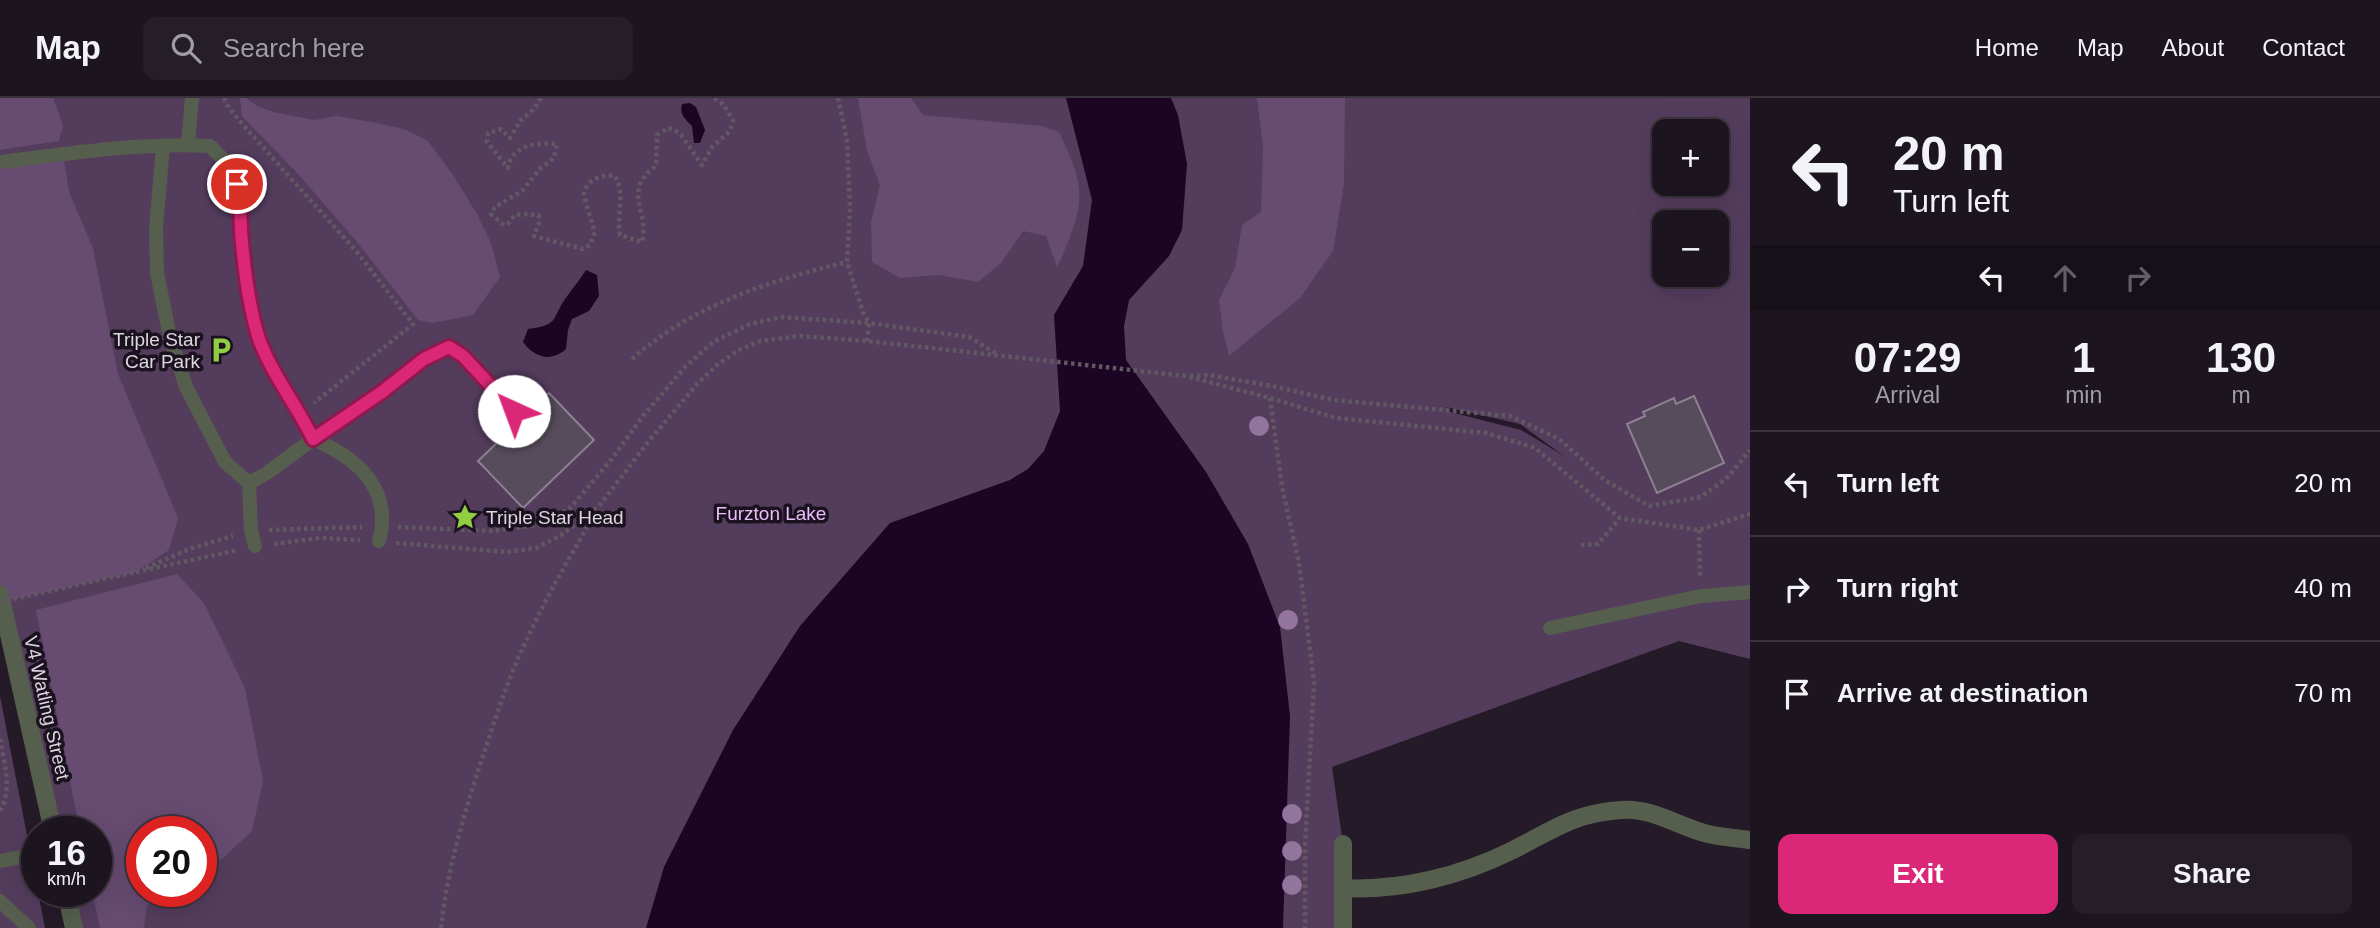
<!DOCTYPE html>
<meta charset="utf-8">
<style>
:root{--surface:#1c141e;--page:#251d27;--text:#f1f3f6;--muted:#a09ea4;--line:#3a333c;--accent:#db2777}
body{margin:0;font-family:Arial,sans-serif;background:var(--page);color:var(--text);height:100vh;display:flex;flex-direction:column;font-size:26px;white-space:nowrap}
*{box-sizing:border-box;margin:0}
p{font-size:23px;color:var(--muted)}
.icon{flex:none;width:38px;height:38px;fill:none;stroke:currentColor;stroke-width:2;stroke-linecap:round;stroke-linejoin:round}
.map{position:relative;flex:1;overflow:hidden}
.panel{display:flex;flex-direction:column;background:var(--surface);width:630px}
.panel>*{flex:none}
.hud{background:#1c141e;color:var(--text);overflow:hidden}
.buttons{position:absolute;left:1652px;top:21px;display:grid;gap:14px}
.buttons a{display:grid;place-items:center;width:77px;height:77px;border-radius:14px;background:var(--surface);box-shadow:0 7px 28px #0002,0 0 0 2px var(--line);font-size:35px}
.speed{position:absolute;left:21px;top:718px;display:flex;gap:14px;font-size:35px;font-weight:700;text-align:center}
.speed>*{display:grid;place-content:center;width:91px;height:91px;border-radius:50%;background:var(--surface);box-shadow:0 7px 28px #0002,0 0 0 2px var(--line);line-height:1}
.speed small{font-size:18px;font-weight:400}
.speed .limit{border:10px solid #d22;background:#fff;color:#111}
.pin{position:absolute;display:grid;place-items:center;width:60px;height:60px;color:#fff;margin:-30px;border:4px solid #fff;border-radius:50%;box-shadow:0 2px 7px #0007}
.me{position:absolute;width:77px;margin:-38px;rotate:317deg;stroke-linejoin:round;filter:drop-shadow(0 0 5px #0008)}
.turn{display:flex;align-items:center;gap:24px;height:147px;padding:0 28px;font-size:32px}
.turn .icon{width:91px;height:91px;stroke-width:2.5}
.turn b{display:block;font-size:49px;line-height:60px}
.lanes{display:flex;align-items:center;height:66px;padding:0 28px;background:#0003;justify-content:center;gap:35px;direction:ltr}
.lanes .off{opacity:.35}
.eta{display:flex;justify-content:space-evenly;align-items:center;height:119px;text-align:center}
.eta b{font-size:42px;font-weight:700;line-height:49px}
.action{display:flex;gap:14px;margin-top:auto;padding:14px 28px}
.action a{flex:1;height:80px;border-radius:14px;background:var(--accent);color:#fff;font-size:28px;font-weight:700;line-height:80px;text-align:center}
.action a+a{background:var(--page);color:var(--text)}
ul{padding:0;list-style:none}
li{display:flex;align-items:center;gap:21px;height:105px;padding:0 28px;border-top:2px solid var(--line)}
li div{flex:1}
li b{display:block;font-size:26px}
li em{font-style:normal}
header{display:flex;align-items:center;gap:42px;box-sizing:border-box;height:98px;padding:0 35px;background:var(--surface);border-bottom:2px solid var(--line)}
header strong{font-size:33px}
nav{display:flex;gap:38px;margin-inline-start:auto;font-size:24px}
.search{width:490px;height:63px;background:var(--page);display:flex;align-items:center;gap:18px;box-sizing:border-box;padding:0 24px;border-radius:14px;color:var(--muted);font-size:26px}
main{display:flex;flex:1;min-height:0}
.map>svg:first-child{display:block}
</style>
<header>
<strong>Map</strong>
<div class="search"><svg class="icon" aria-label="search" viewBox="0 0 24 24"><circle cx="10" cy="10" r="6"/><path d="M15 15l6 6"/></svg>Search here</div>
<nav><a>Home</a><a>Map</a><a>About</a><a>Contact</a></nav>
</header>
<main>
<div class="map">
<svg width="1750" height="830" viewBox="0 0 1750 830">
<rect width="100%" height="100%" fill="#251b28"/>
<g fill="#543c5d" fill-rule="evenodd">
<path d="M0,0H1750V561L1679,543L1332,669L1343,746V830H74L66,793H96V733H53L0,496ZM1664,33H1717V86H1664ZM1664,124H1717V177H1664ZM1446,309L1520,326L1564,358L1521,332L1450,314ZM142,733H201V793H142Z"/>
<polygon points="0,598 45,830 0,830"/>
</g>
<g fill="#674b71">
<polygon points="0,0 53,0 63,27 59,43 0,52"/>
<polygon points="240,0 246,0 257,8 273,14 314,22 337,18 377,25 404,31 428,43 453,77 477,116 491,145 500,179 473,217 433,225 418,222 357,144 299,77 242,18"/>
<path d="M858,0H911L923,17L1042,28L1059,34C1067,52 1077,70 1079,91C1082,114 1067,149 1057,169L1046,138L1023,133L1001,165L978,184L939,177L900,180L872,164L871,124L880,87L867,53Z"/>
<polygon points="1257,0 1345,0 1344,86 1333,153 1300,200 1229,258 1223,233 1219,202 1235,170 1242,127 1261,114 1263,48"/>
<polygon points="63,56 69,94 93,150 118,276 178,420 169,452 136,474 0,504 0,64"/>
<polygon points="177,476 204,505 245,590 263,683 252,733 223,760 201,773 201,733 142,733 142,793 170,793 147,807 144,830 100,830 92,793 96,793 96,733 80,733 36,512"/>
</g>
<g fill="#1c0425">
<polygon points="1066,0 1171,0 1178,17 1187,66 1182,132 1169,158 1129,202 1124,228 1126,262 1206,374 1248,446 1280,529 1290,618 1283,830 646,830 664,769 733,632 800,528 890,425 1010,382 1028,371 1044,353 1060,313 1054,217 1083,168 1092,102"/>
<path d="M690,5L696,9L705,32L700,45H694L692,28C685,21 679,16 682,6Z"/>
<path d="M586,172L597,177L599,198L589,213L572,221L568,232L566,251C550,265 534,259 523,244L528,231C559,227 551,222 565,201C572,191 580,182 586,172Z"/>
</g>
<g fill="#574c5b" stroke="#8d8191" stroke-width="2">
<polygon points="549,295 594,342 523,410 478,363"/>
<polygon points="1694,298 1724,365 1657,395 1627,326 1645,318 1643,314 1674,300 1676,306"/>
</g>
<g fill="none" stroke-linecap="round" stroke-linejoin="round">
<g stroke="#615864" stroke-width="4.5" stroke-dasharray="3.5 3.5" stroke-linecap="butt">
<polyline points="224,0 229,10 243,27 356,153 413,226 314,305"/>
<path d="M541,0L534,11L521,22L510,40L501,31L488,35L487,44L508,70C511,47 538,44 557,46L554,60L540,71L522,93L495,109L491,116L504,127L509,125L515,117L528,116L539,118V125L534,138L583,151L590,147L595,134C593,129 584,99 584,96C586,81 603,76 615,78C626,96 616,118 620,137L642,144C650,113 621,93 656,68L657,37L668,30L673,31L681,37L702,67L712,49L730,33L733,23L724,7L714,0"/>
<polyline points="838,0 847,43 850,111 847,164 863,214 869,225 867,243"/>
<path d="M632,261C693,207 769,183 847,164"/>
<polyline points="1190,278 1209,277 1272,288 1333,302 1510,318 1559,341 1606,383 1649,408 1701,399 1728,379 1750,352"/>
<polyline points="1270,300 1282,389 1299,465 1314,584 1305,748 1305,830"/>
<polyline points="398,429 492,433 538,427 555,419 571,409 611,362 643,318 685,269 713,244 750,226 781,219 869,225 969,239 997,256"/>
<polyline points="269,432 362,429"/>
<polyline points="1699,432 1700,480"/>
<polyline points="396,445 507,454 536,450 560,438 599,408 648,344 699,284 717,267 739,252 760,243 800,238 867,243 1186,278 1270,300 1336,320 1486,335 1535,350 1620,420 1699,432 1750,416"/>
<polyline points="274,446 320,440 360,442"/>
<polyline points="1581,447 1598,446 1620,420"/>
<polyline points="146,470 189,451 233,438"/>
<polyline points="136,474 238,452"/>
<path d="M0,641C4,663 13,693 0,713"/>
<path d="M441,830C447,773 463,719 481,664C495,622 508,579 528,539C548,495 573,454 597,412"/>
</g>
<g stroke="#565f4d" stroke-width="14">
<polyline points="188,46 192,0"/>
<path d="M0,64C66,56 144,44 210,48L233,71L240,101L242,145L248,197L260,242L281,287L313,341L267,375L249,385L225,364L186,289L170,239L157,175L156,130L163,48"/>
<polyline points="249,385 251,433 255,448"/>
<path d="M379,443C393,391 358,360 313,341L382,294L424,261L449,249L463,258L514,313"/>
<polyline points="1550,530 1701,498 1750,494"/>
<polyline points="0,763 37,756"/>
<polyline points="0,803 29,830"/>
</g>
<g stroke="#565f4d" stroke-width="18">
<polyline points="1343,746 1343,830"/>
<path d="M1343,790C1401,793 1461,778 1513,752C1553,732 1574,715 1621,712C1652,709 1679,729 1708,736C1721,739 1736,740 1750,742"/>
</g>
<g stroke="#565f4d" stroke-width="18">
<polyline points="0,496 53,733"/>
<polyline points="66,793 74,830"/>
</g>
<polyline stroke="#615864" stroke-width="4.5" stroke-dasharray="3.5 3.5" stroke-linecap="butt" points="0,504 136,474"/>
</g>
<g fill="#92749d">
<circle cx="1259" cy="328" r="10"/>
<circle cx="1288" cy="522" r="10"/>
<circle cx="1292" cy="716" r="10"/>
<circle cx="1292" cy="753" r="10"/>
<circle cx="1292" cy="787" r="10"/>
</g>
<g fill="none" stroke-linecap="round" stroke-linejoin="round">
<g stroke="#8e194d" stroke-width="18">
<path id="route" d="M237,86C241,106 240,125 242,145C245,177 249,210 259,241C272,277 297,307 313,341L382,294L424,261L449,249L463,258L514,313"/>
</g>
<use href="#route" stroke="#db2777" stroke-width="12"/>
</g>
<defs>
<g id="parking-bare" transform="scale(2.1)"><path d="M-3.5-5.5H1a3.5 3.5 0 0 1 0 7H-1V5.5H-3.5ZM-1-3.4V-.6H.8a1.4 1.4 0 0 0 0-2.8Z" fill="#91cd40" stroke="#1b121f" stroke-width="2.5" paint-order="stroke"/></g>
<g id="sight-bare" transform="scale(2.1)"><path d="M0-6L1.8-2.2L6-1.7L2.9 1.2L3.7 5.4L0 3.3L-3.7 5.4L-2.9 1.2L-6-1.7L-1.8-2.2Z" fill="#91cd40" stroke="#1b121f" stroke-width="2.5" paint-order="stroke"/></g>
</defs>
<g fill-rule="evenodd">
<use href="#parking-bare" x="221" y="252"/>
<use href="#sight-bare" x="465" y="419"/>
</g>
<g text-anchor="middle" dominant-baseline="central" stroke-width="7" stroke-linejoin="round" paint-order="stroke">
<g font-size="19" fill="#dcd6df" stroke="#1b121f" text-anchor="end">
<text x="200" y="241">Triple Star<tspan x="200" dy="22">Car Park</tspan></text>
<text x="486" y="419" text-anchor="start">Triple Star Head</text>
</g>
<g font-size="19" fill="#ebbdfd" stroke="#1b121f">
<text x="771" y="415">Furzton Lake</text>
</g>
<g font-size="19" fill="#dcd6df" stroke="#1b121f">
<text transform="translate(47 610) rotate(77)">V4 Watling Street</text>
</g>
</g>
</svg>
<div class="buttons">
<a>+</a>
<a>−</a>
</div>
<div class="speed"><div>16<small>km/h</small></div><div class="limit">20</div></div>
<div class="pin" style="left:237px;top:86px;background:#d93025"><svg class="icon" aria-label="arrive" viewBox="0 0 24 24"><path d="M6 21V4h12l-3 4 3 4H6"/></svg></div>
<svg class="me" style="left:514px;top:313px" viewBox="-20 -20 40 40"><circle r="19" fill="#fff"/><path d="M0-13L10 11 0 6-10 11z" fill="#db2777"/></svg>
</div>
<section class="panel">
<div class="hud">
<div class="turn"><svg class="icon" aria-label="left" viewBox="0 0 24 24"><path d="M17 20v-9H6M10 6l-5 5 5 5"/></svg><div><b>20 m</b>Turn left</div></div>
<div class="lanes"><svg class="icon" aria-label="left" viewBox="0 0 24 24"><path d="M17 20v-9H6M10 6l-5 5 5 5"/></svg><svg class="icon off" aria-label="ahead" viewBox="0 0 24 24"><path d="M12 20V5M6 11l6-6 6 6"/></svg><svg class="icon off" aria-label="right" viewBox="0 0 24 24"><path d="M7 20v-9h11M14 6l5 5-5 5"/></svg></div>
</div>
<div class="eta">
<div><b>07:29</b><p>Arrival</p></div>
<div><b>1</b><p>min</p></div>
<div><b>130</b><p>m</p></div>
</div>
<ul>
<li><svg class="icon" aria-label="left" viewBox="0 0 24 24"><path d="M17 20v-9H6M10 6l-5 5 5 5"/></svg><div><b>Turn left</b></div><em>20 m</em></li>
<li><svg class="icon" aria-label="right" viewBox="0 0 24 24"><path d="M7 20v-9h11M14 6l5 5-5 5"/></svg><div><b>Turn right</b></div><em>40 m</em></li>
<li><svg class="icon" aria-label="arrive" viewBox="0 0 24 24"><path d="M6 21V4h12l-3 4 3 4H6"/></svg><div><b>Arrive at destination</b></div><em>70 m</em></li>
</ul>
<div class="action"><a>Exit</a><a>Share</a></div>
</section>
</main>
